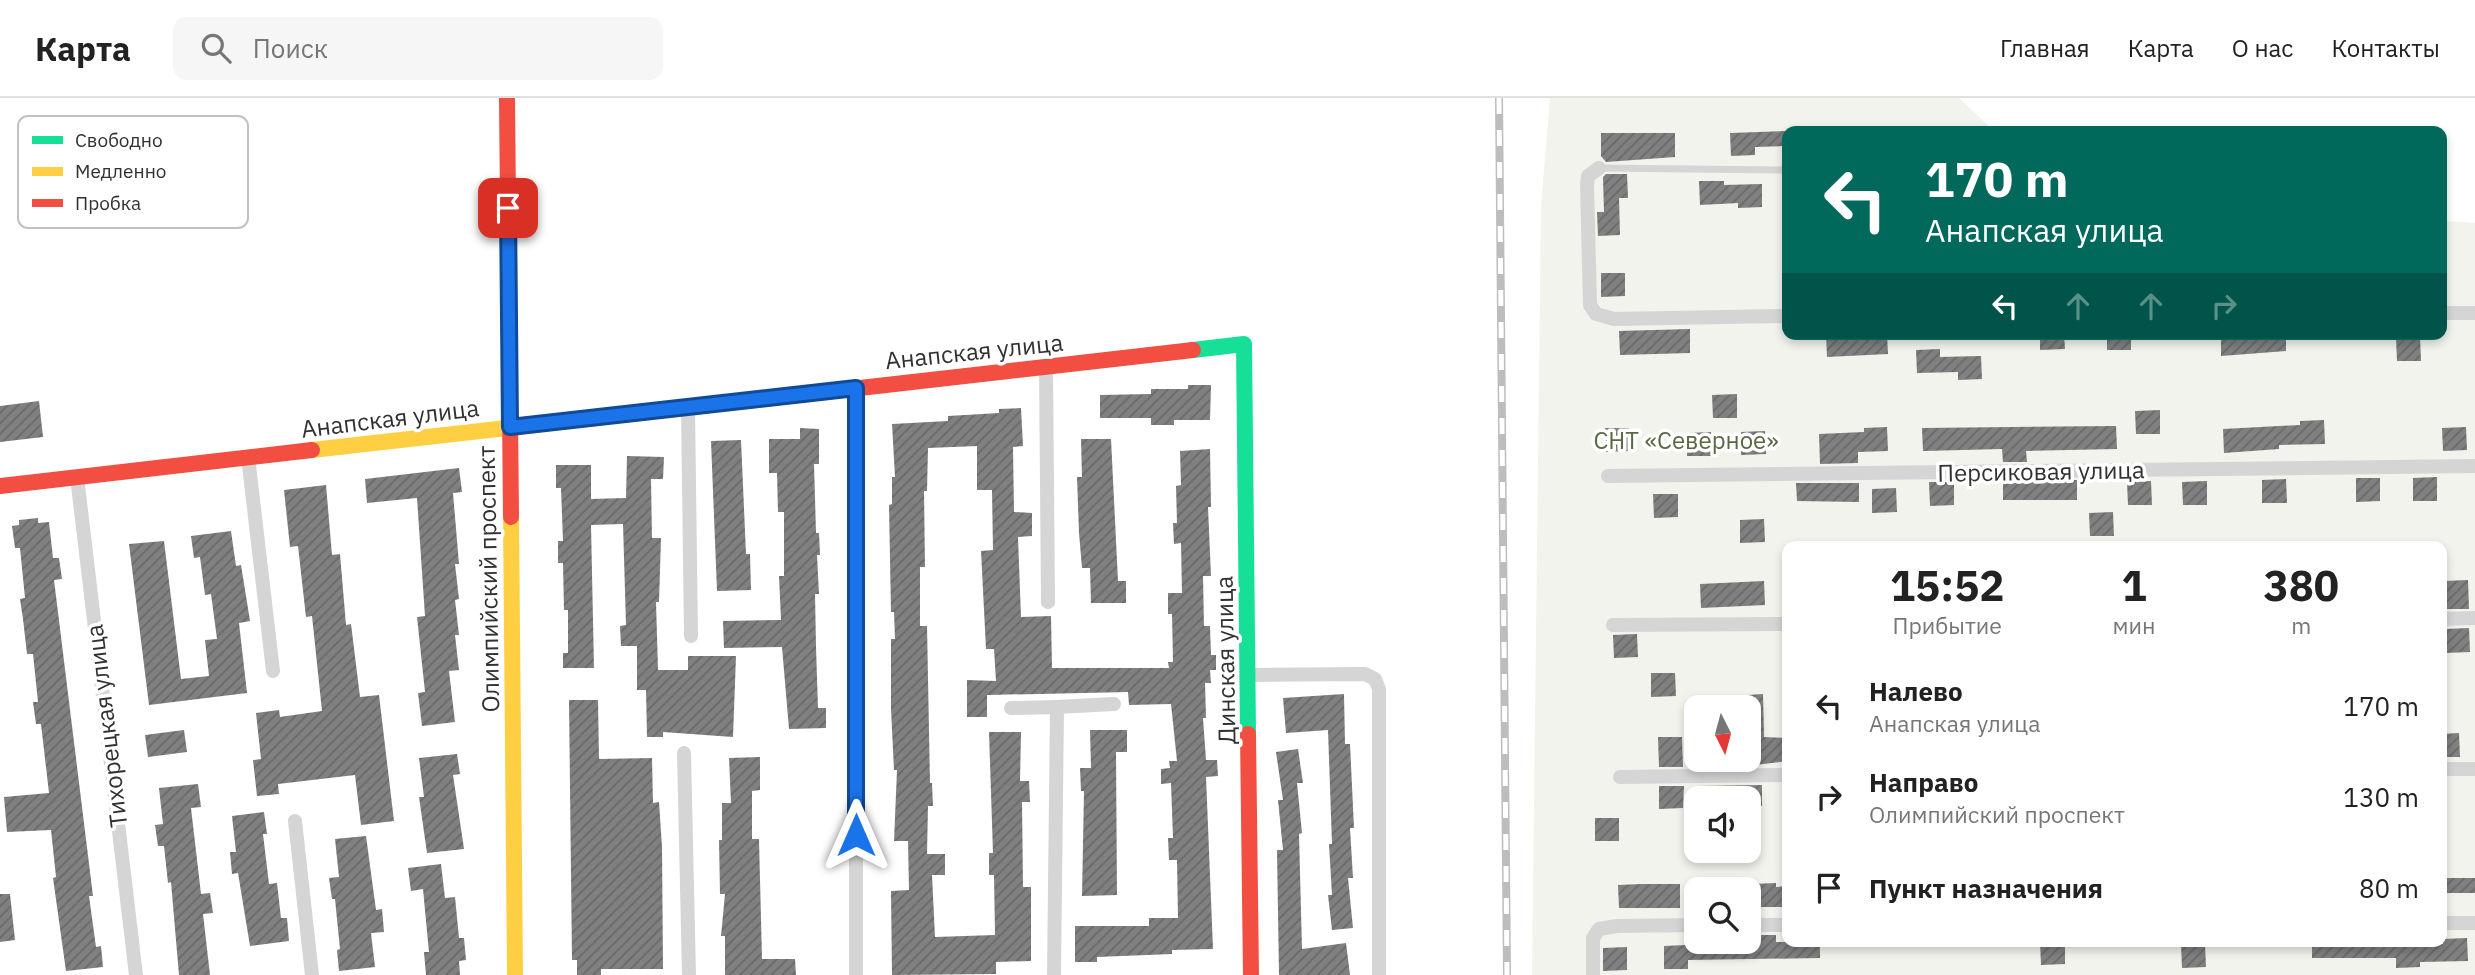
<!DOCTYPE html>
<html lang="ru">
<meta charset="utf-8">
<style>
:root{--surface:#fff;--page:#f6f6f6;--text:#222;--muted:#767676;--line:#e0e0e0}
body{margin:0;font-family:"IBM Plex Sans",sans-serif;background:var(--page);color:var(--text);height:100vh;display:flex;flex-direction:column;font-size:26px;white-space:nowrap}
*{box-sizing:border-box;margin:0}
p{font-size:23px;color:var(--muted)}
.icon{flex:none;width:38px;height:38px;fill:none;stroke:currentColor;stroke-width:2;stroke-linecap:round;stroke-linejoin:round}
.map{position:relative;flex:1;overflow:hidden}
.side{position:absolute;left:1782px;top:443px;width:665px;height:406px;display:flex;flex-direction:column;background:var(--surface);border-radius:14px;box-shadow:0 4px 10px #0003}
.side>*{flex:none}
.guide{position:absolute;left:1782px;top:28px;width:665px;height:214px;border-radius:14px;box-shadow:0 4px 10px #0003;background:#00695c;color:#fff;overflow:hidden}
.needle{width:46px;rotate:174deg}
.fabs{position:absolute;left:1684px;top:597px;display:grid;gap:14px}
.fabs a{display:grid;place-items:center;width:77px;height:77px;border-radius:14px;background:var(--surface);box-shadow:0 4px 10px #0003;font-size:35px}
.pin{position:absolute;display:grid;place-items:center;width:60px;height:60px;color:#fff;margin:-30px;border-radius:14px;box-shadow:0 4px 10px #0006}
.me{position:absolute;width:77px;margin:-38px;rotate:0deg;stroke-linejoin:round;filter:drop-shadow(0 0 5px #0008)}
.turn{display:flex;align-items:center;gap:24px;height:147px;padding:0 28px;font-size:32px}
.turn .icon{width:91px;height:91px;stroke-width:2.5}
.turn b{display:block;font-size:49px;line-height:60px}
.lanes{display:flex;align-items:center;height:66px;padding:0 28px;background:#0003;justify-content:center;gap:35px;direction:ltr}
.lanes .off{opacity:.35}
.eta{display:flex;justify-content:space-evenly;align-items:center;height:119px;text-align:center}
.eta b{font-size:42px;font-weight:800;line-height:49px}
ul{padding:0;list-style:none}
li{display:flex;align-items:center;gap:21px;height:91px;padding:0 28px}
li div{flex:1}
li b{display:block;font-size:26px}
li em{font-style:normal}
header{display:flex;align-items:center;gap:42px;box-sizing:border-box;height:98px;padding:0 35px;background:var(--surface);border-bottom:2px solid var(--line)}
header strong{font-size:33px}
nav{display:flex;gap:38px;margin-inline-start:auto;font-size:24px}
.search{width:490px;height:63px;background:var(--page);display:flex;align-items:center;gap:18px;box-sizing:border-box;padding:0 24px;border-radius:14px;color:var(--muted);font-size:26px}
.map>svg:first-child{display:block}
</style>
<header>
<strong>Карта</strong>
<div class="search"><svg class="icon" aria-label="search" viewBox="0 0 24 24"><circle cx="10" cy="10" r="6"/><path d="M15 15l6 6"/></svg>Поиск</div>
<nav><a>Главная</a><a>Карта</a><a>О нас</a><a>Контакты</a></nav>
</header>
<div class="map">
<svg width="2475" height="877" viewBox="0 0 2475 877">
<defs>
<pattern id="building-hatch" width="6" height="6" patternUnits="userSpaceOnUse" patternTransform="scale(1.75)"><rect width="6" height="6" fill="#808080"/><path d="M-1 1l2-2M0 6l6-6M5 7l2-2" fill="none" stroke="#696969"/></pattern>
</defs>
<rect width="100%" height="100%" fill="#fff"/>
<path fill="#f1f3ec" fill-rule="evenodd" d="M1550,0H1959L1994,33H1787V236H2441V123L2475,125V877H1532L1541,108ZM1787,448H2441V844H1787ZM1696,609H1748V662H1696ZM1696,700H1748V752H1696ZM1696,791H1748V844H1696Z"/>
<g fill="url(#building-hatch)">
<polygon points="1787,33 1787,48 1755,49 1755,57 1731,58 1730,35"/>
<polygon points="1601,35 1675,35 1675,59 1606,64 1601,58"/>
<polygon points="1606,76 1627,76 1628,100 1619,100 1620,137 1598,138 1597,114 1604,114 1603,79"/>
<polygon points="1699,83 1724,83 1724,87 1762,86 1762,109 1738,110 1738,105 1700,107"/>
<polygon points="1601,175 1625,175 1625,198 1601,199"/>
<polygon points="1690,231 1690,255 1620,257 1619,233"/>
<polygon points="1826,236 1887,236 1888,256 1827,259"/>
<polygon points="2040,236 2064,236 2065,251 2040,252"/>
<rect x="2107" y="236" width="24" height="16"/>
<polygon points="2221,236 2286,236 2286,253 2221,258"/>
<polygon points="2420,239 2421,263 2397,263 2396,240"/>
<polygon points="1940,251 1940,259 1981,258 1982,281 1958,282 1958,274 1917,275 1916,252"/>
<polygon points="1188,287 1211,287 1210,322 1174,322 1174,327 1151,327 1151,320 1100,320 1100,297 1151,296 1151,291 1188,291"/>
<polygon points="1737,296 1737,320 1713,320 1712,297"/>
<polygon points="39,303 43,339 0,344 0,308"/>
<polygon points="1021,310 1023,348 1013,349 1014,414 1032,415 1032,438 1018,439 1021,519 1051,518 1052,570 1169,570 1168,564 1173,564 1172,516 1168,516 1168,495 1182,495 1181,445 1174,446 1173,425 1177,425 1176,388 1181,387 1180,353 1210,351 1211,409 1208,409 1211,478 1203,478 1204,528 1210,528 1211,557 1216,557 1216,572 1210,572 1211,585 1205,585 1206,620 1203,620 1206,662 1217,662 1218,678 1206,679 1213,851 1172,852 1172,856 1097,859 1097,864 1075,864 1075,828 1149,828 1149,820 1178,820 1177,762 1169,762 1168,740 1173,740 1171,685 1161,686 1161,671 1170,670 1169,663 1177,663 1171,606 1129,607 1128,594 987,597 987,619 967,619 967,582 996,583 994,551 986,551 981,453 993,452 992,392 977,392 977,348 928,350 927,393 924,393 925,469 920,469 920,528 927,528 930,685 932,685 933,708 928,708 927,756 945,756 945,777 932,777 935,839 995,837 994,777 989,777 989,755 993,755 989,634 1021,634 1020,683 1029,683 1030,704 1022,704 1023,789 1031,789 1031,863 996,864 996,876 892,877 891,793 909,792 908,743 894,743 897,672 894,672 891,611 891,541 895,541 894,514 891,514 889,407 892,406 892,379 895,379 892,326 948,323 948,318 999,315 999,311"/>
<polygon points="2160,312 2160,336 2136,336 2135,313"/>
<polygon points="2324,322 2325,346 2279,347 2279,351 2224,355 2223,331 2300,327 2300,323"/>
<polygon points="2116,328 2117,351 2026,353 2027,364 2003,364 2002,351 1923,353 1922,330"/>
<polygon points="1887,329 1888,353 1858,354 1858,365 1820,366 1819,336 1864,334 1864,330"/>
<polygon points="2466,329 2467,352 2443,353 2442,330"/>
<polygon points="800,330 819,331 819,366 814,366 816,435 819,435 820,457 817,457 819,496 815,496 816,549 818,610 826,610 826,630 789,631 782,549 724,550 723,523 781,522 779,478 784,478 784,414 778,414 777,375 769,375 769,341 800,341"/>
<polygon points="1605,330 1629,330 1630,353 1606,354"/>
<polygon points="1765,333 1766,356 1741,357 1741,334"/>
<polygon points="1711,334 1712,358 1687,358 1687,335"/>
<polygon points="1081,341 1111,341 1118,483 1126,483 1126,505 1091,505 1090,470 1082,470 1079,435 1077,379 1082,379"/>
<polygon points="741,342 746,456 750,456 751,492 717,493 711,343"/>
<polygon points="627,358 664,359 663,381 651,381 652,440 661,440 659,504 656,504 658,572 688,572 688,558 736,558 733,639 663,634 663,639 647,639 646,592 637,592 637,548 621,548 620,528 626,527 623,426 591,427 594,570 563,570 563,555 568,555 568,512 564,512 563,465 558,465 558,443 563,443 561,390 556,390 556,367 591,367 591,401 626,400"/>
<polygon points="459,370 462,394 453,395 459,466 455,466 459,501 455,502 459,537 455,537 459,572 449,573 455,624 422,628 418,595 425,594 417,519 425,518 417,400 367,405 365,381"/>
<polygon points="2437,379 2437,403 2413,403 2413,380"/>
<polygon points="2356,380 2380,380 2380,403 2356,404"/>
<polygon points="2286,381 2287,405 2262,405 2262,382"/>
<polygon points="2077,382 2077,402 2003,402 2003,383"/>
<polygon points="2151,383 2152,407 2128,407 2127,384"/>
<polygon points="2207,383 2207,407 2183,407 2182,384"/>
<polygon points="1929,384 1954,384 1954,407 1930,408"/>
<polygon points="1796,385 1859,385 1859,404 1797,403"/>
<polygon points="326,387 332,457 340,456 346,527 351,526 360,599 379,597 394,723 361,727 355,677 278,686 279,696 257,698 253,662 261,661 256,615 279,612 280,619 322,613 312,518 306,519 298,448 290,449 284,392"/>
<polygon points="1896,390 1897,414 1872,415 1872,391"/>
<polygon points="1653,396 1678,396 1678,419 1654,420"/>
<polygon points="2113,414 2114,438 2090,438 2089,415"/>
<polygon points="38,420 38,425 49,424 53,460 59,460 62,481 54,482 93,798 89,798 96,849 101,848 103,869 66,873 53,780 56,779 51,732 7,734 4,699 49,695 41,626 36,626 33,604 38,604 33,556 27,556 23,521 20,501 25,500 20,450 15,450 12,428 19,427 19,422"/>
<polygon points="1764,421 1765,444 1740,445 1740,422"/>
<polygon points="231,433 236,468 241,467 250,523 239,525 247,595 149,607 129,446 164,443 181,581 209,578 205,542 217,541 211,496 205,497 200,459 194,460 191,438"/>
<polygon points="2468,482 2469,511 2444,511 2444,483"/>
<polygon points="1764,483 1765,507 1701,510 1700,486"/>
<polygon points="2469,530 2470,554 2445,555 2445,531"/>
<polygon points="1637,536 1638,559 1614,560 1613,537"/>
<polygon points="1651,575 1675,575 1676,598 1651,599"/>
<polygon points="1344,596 1345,646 1350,646 1354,730 1350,730 1353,780 1348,780 1353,830 1332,832 1328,797 1332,797 1329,746 1332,746 1328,632 1286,635 1283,600"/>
<polygon points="1763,596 1764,639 1787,640 1787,663 1748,668 1748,597"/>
<polygon points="569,602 598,602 599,661 652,660 653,705 659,704 662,749 663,871 601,871 601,877 577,877 577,862 572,862"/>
<polygon points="184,632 187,654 148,659 145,637"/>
<polygon points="1090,632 1127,632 1127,654 1116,654 1117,797 1082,798 1084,693 1081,693 1080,670 1091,670"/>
<polygon points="2459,635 2460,659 2441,659 2441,636"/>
<polygon points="1658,639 1682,639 1683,669 1659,669"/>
<polygon points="1298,651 1303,685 1297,685 1302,735 1299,736 1302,851 1346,845 1350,877 1279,877 1277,752 1283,752 1278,702 1283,702 1276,654"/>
<polygon points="457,656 460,676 453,677 464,751 427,755 419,699 424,699 419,660"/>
<polygon points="760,659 760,692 752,693 752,741 759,741 762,861 795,861 796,877 725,877 725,838 721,838 725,796 720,796 719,742 722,742 722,705 731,705 729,660"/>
<polygon points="198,686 201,709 191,710 201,796 210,795 213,815 203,816 210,877 179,877 171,784 168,785 164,748 158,748 155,727 163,726 159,690"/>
<polygon points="1762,687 1762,708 1748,709 1748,700 1701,700 1700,688"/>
<polygon points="1659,688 1684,688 1683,710 1659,711"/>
<polygon points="264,714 267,736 263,736 269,786 277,785 281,820 287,820 289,843 250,848 238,775 232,776 230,754 236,754 232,718"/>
<rect x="1595" y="720" width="24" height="23"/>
<polygon points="366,738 376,812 382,811 384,834 371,835 375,869 339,873 337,852 340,851 335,801 332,801 329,780 339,779 335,741"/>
<polygon points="441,766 445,800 455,799 459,840 464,840 466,862 459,863 460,877 426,877 424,854 429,854 428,844 423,791 411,793 408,770"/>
<rect x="2441" y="780" width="34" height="15"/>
<polygon points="1776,785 1776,789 1787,788 1787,809 1753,809 1752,786"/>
<polygon points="1642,786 1680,786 1680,810 1619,810 1618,787"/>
<polygon points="0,796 10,796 15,842 0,844"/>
<polygon points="1752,837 1776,837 1776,844 1820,844 1820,860 1688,862 1688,871 1664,871 1664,848 1752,844"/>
<polygon points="2467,840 2468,863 2420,864 2420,869 2396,870 2396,860 2312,860 2312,844 2443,846 2443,841"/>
<polygon points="2040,844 2065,844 2065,866 2041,867"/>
<polygon points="2181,846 2205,846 2206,869 2182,870"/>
<polygon points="1627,849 1627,872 1603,873 1603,850"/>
</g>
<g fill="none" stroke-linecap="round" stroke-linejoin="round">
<polyline stroke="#d5d5d5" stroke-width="7" points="1599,70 1787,72"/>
<g stroke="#d5d5d5" stroke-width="14">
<polyline points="1599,70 1588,78 1587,87 1590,207 1596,216 1614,221 1787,218"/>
<polyline points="2441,215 2475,215"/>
<polyline points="1046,268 1048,504"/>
<polyline points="856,290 856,877"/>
<polyline points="688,309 691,538"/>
<polyline points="248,359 273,573"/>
<polyline points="1608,378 2475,368"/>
<polyline points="77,379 136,877"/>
<polyline points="2441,521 2475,520"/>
<polyline points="1613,527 1787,526"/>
<polyline points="1248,577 1365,576 1375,581 1379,591 1379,877"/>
<polyline points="1011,610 1057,609"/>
<polyline points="684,655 689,877"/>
<polyline points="2441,671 2475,671"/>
<polyline points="1620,679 1787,677"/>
<polyline points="295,723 312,877"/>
<polyline points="2441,825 2475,825"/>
<polyline points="1748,827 1787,827"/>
<polyline points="1054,877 1057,609 1114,606"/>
<polyline points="1593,877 1593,840 1599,831 1617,828 1696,827"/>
</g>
<polyline stroke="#16e098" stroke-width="16" points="1193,252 1244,246 1248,636"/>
<g stroke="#ffcf43" stroke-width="16">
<polyline points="312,352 746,303"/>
<polyline points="511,419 515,877"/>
</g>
<g stroke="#f24e42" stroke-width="16">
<polyline points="507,0 511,419"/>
<polyline points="746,303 1193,252"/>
<polyline points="0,388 312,352"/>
<polyline points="1248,636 1251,877"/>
</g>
<g stroke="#bdbdbd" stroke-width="8">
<polyline id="rail" points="1499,0 1507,877"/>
</g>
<use href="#rail" stroke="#fff" stroke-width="5" stroke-dasharray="16" stroke-linecap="butt"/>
</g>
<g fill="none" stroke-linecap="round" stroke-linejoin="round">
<g stroke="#114b97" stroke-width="18">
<polyline id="route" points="508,110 510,329 856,290 856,737"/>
</g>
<use href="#route" stroke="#1a73e8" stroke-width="12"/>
</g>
<g text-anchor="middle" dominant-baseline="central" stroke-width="7" stroke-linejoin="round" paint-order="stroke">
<g font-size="24" fill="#313131" stroke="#fff">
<text transform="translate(974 253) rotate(-6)">Анапская улица</text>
<text transform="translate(390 320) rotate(-7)">Анапская улица</text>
<text transform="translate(2041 373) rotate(-1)">Персиковая улица</text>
<text transform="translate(488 481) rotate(-91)">Олимпийский проспект</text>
<text transform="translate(1225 562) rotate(-91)">Динская улица</text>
<text transform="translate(106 628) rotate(-97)">Тихорецкая улица</text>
</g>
<g font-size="24" fill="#596942" stroke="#fff">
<text x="1686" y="342">СНТ «Северное»</text>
</g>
</g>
<rect x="18" y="18" width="230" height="112" rx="10" fill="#fff" stroke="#c1c1c1" stroke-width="2"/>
<rect x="32" y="38" width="31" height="8" fill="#16e098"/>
<rect x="32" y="69" width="31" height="9" fill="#ffcf43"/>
<rect x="32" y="101" width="31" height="8" fill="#f24e42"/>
<g font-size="19" fill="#313131">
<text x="75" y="49">Свободно</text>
<text x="75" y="80">Медленно</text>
<text x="75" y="112">Пробка</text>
</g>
</svg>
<div class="fabs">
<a><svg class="needle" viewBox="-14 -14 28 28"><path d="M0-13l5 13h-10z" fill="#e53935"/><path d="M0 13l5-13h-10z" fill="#767676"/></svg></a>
<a><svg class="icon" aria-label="sound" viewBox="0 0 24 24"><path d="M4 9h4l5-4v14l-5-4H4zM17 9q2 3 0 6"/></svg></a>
<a><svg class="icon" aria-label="search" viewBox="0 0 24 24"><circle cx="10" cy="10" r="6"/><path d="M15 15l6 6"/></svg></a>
</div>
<div class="pin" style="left:508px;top:110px;background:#d93025"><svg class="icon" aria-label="arrive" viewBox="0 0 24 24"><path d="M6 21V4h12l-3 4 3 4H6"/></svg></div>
<svg class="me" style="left:856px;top:737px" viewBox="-20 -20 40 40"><path d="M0-17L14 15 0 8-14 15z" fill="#1a73e8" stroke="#fff" stroke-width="4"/></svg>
<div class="guide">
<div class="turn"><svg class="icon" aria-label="left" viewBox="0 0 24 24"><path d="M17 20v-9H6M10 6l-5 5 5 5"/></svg><div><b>170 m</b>Анапская улица</div></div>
<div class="lanes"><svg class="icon" aria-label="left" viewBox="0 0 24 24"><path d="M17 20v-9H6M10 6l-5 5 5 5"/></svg><svg class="icon off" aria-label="ahead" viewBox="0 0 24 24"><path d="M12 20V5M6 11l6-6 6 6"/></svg><svg class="icon off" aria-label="ahead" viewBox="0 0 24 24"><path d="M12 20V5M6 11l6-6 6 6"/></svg><svg class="icon off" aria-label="right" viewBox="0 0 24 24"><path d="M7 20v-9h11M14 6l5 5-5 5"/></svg></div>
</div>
<section class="side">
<div class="eta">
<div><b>15:52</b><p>Прибытие</p></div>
<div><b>1</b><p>мин</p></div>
<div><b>380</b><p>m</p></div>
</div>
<ul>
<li><svg class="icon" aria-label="left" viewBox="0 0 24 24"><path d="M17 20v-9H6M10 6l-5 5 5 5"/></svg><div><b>Налево</b><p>Анапская улица</p></div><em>170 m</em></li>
<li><svg class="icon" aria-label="right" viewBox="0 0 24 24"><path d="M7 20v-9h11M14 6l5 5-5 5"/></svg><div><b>Направо</b><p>Олимпийский проспект</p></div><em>130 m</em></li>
<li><svg class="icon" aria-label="arrive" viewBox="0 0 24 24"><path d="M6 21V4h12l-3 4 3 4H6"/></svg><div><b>Пункт назначения</b></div><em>80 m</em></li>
</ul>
</section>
</div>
